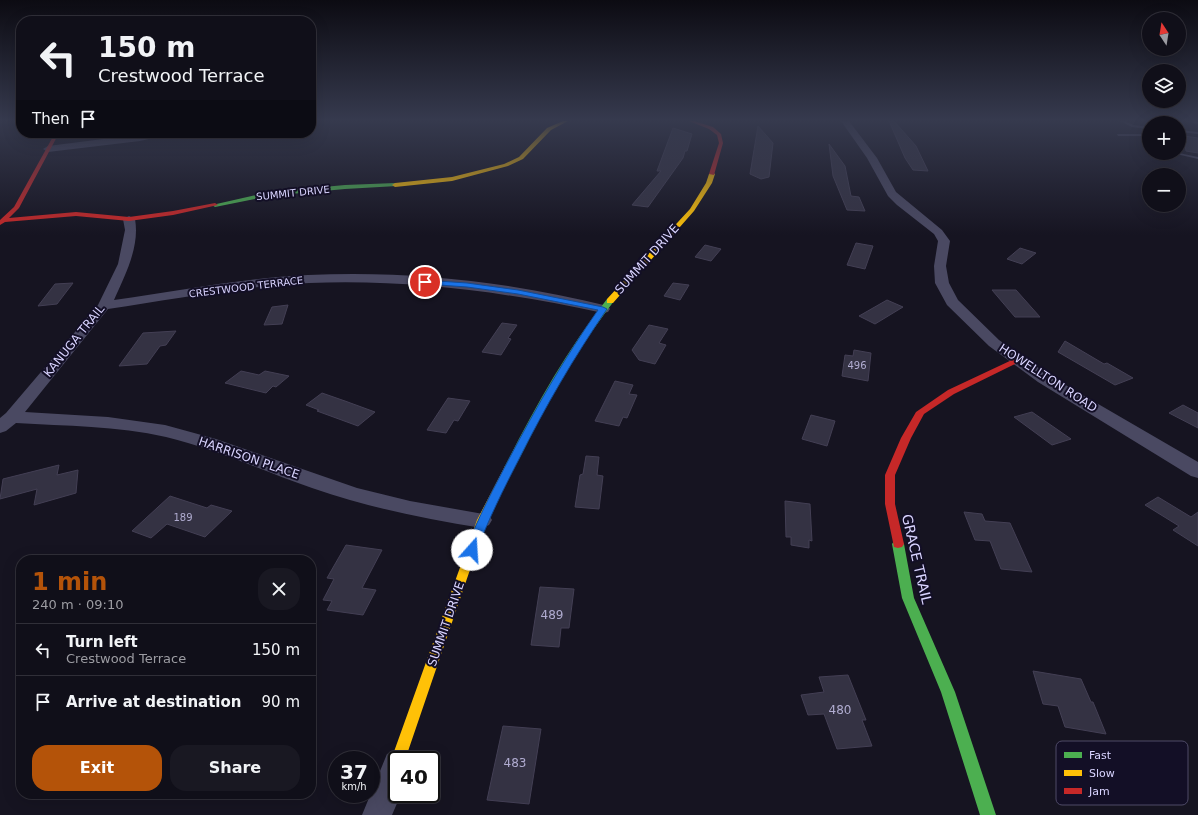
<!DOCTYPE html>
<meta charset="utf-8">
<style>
:root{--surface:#100f19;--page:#191822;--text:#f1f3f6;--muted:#9c9ca2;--line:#302f38;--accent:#b45309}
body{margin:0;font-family:"DejaVu Sans",sans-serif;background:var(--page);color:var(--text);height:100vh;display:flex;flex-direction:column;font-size:15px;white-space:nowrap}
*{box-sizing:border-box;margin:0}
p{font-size:13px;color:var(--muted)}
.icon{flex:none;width:22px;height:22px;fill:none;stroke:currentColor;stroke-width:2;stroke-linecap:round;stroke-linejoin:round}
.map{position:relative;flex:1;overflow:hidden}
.drawer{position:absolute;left:16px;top:555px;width:300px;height:244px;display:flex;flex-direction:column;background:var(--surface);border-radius:16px;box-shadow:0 4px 16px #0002,0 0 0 1px var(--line)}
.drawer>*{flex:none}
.top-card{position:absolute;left:16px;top:16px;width:300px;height:122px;border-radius:16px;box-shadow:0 4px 16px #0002,0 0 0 1px var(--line);background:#100f19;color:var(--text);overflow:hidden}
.needle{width:26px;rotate:348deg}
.tools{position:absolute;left:1142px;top:12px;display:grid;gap:8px}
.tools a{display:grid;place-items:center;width:44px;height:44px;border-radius:50%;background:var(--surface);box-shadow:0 4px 16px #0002,0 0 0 1px var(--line);font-size:20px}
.speed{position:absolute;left:328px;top:751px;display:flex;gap:8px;font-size:20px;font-weight:700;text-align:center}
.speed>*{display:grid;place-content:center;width:52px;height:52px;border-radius:50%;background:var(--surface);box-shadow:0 4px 16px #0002,0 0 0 1px var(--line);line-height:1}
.speed small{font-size:10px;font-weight:400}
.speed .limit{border:2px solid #111;border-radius:6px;background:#fff;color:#111}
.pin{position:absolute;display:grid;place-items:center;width:34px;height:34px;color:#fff;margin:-17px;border:2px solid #fff;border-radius:50%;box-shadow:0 1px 4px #0007}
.me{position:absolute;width:44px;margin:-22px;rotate:19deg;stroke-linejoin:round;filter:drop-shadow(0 0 3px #0008)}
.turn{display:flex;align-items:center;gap:14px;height:84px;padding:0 16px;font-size:18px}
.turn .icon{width:52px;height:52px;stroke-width:2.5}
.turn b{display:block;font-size:28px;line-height:34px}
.then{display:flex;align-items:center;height:38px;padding:0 16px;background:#0003;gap:8px;font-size:15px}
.round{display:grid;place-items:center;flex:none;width:42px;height:42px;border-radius:16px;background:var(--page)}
.head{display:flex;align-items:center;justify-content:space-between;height:68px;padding:0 16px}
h1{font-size:24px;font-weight:700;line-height:30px;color:var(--accent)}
.action{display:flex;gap:8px;margin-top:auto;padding:8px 16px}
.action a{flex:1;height:46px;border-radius:16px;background:var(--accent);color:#fff;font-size:16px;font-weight:700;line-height:46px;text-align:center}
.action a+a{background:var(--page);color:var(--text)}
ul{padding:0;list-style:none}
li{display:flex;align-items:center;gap:12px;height:52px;padding:0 16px;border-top:1px solid var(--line)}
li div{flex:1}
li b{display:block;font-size:15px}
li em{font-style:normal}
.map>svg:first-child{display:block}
</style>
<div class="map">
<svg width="1198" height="815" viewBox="0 0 1198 815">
<rect width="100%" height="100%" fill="#161421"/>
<g fill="#343243" stroke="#433f54">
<polygon points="889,121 894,121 916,146 928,171 913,170 905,158"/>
<polygon points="758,126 773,143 769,177 761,179 750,174"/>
<polygon points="673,128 692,134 687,151 685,151 683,158 648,207 632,205 661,171 657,171"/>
<polygon points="1184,136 1198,138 1198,153 1186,151"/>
<polygon points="829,144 845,166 851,196 859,197 865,211 847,210 833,176"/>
<polygon points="856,243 873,246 865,269 847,265"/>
<polygon points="705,245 721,249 711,261 695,257"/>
<polygon points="1020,248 1036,253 1022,264 1007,259"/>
<polygon points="73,283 57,304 38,306 55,284"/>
<polygon points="673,283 689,285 680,300 664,296"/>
<polygon points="992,290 1016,290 1040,317 1015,317"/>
<polygon points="887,300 903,307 875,324 859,316"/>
<polygon points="288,305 282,324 264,325 272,307"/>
<polygon points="502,323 517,325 508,338 511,339 501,355 482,352"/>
<polygon points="649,325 668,329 659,343 666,345 655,364 639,360 632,350"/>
<polygon points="176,331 166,345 160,346 147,364 119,366 143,333"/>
<polygon points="1065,341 1104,364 1107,363 1133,378 1115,385 1058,352"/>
<polygon points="854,350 871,353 868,381 842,376 845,355 853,356"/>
<polygon points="241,371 259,375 265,371 289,376 276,387 273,386 266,393 225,383"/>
<polygon points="615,381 633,385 629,394 637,395 627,418 623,417 619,426 595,421"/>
<polygon points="322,393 345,401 375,412 358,426 317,411 319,410 306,405"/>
<polygon points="448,398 470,401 458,421 454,420 446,433 427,430"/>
<polygon points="1183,405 1198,413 1198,428 1169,413"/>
<polygon points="1032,412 1071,439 1052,445 1014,417"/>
<polygon points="811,415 835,421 827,446 802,439"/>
<polygon points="586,456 599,457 597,475 603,476 599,509 575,507 580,475 583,474"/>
<polygon points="59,465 57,475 78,470 76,493 34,505 37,489 0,499 3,479"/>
<polygon points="170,496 207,508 211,505 232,511 205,537 167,524 151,538 132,531"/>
<polygon points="1158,497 1191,517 1198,512 1198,546 1173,530 1179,526 1145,505"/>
<polygon points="785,501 810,504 812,541 809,540 809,548 791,545 791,537 786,537"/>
<polygon points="964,512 982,514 985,521 1010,523 1032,572 1001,569 990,541 975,540"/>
<polygon points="346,545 382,550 362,588 376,590 363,615 327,610 332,601 323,600 334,579 327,578"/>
<polygon points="540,587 574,589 569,628 561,628 559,647 531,645"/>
<polygon points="1033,671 1081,679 1091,702 1093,702 1106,734 1065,727 1058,706 1043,704"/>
<polygon points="848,675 866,720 862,720 872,746 837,749 824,714 808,715 801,695 824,692 819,677"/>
<polygon points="503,726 541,729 529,804 487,800"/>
</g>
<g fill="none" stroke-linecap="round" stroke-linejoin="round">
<g fill="#4a4962" fill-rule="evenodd">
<polygon points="1120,121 1124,121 1134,125 1149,127 1149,129 1132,127"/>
<polygon points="1187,121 1198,122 1198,124 1188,122"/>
<polygon points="1179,130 1198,132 1198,134 1179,132"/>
<polygon points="1117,134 1149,134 1149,136 1118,136"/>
<polygon points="1172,153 1179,153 1198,157 1198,159"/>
</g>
<g fill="#4a4962" fill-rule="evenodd">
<polygon points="841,121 849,121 877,158 896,192 942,230 950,241 946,266 949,283 958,300 999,340 1050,376 1198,462 1198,478 1191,476 1038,382 989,346 947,305 935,283 934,266 938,241 934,234 897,205 888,196 867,158"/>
<polygon points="151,133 167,133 166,135 140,141 48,152 43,149 48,146"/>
<path d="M129,216L135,219C140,247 125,275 114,300C178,291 243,278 308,275C408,270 511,282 608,306L610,309L608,312L603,313C506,292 409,279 309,283C242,286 175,299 108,309L25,412L108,417L165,425L216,439L357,488L410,501L489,515L492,520L489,525L482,528C424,519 367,507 312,488C263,471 216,449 166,437C117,426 66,426 16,423L6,431L0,433V418L6,413L98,305L118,264L125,230L123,219Z"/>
<polygon points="397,750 407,754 409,760 397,760 397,794 401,794 392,815 362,815 387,754"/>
</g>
<g fill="#4caf50" fill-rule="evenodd">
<polygon points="395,183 397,184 397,186 345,189 269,196 215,207 212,205 269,192 345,185"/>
<path d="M607,299H613L614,301C594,328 575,354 558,383C542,411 529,442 513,470H505L504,468C534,409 566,351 607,299Z"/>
<polygon points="898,540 902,541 904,544 914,598 955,692 996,815 980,815 941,692 902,598 892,544 894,541"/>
</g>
<g fill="#ffc107" fill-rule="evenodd">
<polygon points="563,121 568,121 551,130 523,159 508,166 452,181 395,187 392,185 395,183 452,177 504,164 519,157 547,128"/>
<polygon points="712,172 715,174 712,183 694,211 613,303 607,303 607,299 690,209 706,183 709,174"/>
<polygon points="509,465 513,466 514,468 487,520 405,760 397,760 397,767 393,765 391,760 477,520 504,468 505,466"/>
</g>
<g fill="#c62828" fill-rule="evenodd">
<polygon points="689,121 694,121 713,127 721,134 723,143 714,175 709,174 719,143 717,135 709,129"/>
<polygon points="55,133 59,133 19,208 9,218 76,212 129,217 173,211 215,203 218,205 173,215 129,221 76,216 5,222 0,225 0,220 14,207"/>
<polygon points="1014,359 1017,359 1021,361 954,394 924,414 911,438 895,475 895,504 904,544 902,547 898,548 894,547 885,504 885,475 901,438 916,412 948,390"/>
</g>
</g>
<linearGradient id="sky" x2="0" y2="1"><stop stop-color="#0c0b12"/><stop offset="0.51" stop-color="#363a4e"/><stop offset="1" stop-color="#363a4e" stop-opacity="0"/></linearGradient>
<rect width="1198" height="235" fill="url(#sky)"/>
<path fill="#1a73e8" stroke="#114b97" d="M423,280L467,283L518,290L603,307L607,309C574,357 545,407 519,459C503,490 489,518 477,550L476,554L472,555L468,554L466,550C478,517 494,488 510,457C537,406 565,357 598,310L518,294L467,287L425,284L423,283Z"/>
<g text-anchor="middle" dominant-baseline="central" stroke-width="4" stroke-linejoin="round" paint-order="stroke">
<g font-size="10" fill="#d9d4ff" stroke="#130f26">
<text transform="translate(293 193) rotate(-6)">SUMMIT DRIVE</text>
<text transform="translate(246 287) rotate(-7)">CRESTWOOD TERRACE</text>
</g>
<g font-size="10" fill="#b0acd0">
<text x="857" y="365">496</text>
<text x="183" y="517">189</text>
</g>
<g font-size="12" fill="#d9d4ff" stroke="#130f26">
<text transform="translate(647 259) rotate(-48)">SUMMIT DRIVE</text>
<text transform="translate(74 341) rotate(-51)">KANUGA TRAIL</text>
<text transform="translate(1048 378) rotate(33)">HOWELLTON ROAD</text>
<text transform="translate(249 458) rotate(19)">HARRISON PLACE</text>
<text transform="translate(446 624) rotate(-71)">SUMMIT DRIVE</text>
</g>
<g font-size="12" fill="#b0acd0">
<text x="552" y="615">489</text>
<text x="840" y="710">480</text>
<text x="515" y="763">483</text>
</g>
<g font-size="14" fill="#d9d4ff" stroke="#130f26">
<text transform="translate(917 559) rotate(77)">GRACE TRAIL</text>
</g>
</g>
<rect x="1056" y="741" width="132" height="64" rx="6" fill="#130f26" stroke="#4e4a67" stroke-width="1"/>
<rect x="1064" y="752" width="18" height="6" fill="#4caf50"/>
<rect x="1064" y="770" width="18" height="6" fill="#ffc107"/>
<rect x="1064" y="788" width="18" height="6" fill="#c62828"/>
<g font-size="11" fill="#d9d4ff">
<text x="1089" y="759">Fast</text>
<text x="1089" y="777">Slow</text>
<text x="1089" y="795">Jam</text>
</g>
</svg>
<div class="tools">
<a><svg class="needle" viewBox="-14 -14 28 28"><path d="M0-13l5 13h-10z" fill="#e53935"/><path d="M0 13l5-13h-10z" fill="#9c9ca2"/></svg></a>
<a><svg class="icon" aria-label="layers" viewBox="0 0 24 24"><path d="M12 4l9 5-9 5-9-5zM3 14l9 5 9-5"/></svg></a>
<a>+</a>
<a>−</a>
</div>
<div class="speed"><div>37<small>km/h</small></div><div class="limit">40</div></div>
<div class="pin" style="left:425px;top:282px;background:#d93025"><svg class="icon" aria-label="arrive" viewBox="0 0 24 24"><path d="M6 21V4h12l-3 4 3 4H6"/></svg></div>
<svg class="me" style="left:472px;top:550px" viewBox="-20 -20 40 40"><circle r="19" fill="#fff"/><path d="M0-13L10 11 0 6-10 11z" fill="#1a73e8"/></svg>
<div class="top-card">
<div class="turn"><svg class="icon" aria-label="left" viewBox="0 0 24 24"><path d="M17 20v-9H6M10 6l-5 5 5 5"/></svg><div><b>150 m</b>Crestwood Terrace</div></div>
<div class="then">Then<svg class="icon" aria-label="arrive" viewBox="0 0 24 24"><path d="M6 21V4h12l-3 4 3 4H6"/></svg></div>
</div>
<section class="drawer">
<div class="head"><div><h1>1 min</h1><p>240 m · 09:10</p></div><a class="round"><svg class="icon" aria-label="close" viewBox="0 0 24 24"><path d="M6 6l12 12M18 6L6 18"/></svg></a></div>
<ul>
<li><svg class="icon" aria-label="left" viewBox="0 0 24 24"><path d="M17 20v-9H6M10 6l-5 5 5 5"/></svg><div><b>Turn left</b><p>Crestwood Terrace</p></div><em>150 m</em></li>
<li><svg class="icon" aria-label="arrive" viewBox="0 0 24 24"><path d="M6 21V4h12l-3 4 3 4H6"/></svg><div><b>Arrive at destination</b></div><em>90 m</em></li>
</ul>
<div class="action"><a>Exit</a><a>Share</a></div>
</section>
</div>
